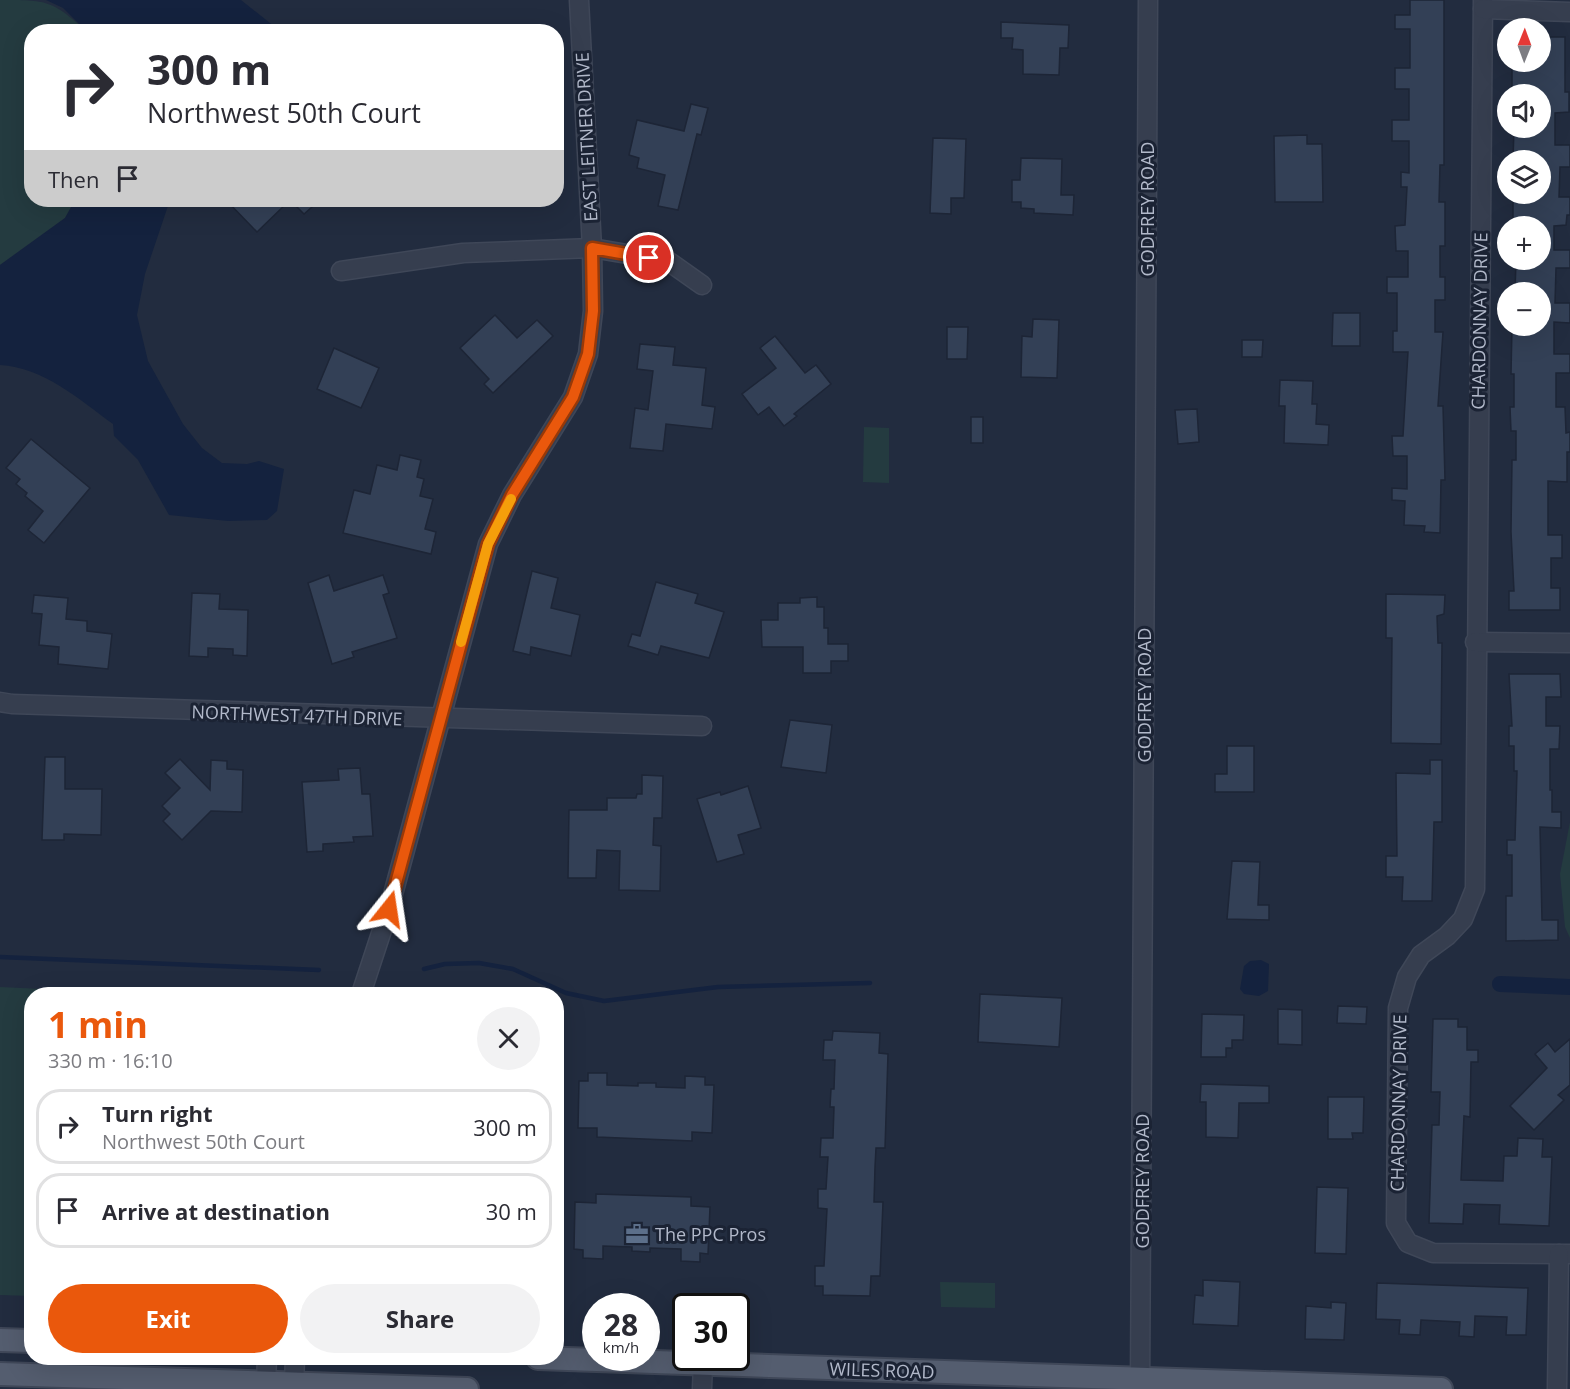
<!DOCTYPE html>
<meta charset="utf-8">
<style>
:root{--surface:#fff;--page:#f2f2f3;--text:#2b2b33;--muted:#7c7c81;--line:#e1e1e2;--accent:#ea580c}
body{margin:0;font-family:"Open Sans",sans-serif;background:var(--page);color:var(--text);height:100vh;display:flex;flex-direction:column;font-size:22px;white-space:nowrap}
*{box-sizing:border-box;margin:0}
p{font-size:20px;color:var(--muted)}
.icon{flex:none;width:33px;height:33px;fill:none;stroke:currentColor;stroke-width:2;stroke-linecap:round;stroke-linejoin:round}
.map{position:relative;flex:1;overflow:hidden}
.details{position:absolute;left:24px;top:987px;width:540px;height:378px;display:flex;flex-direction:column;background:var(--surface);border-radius:24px;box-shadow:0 6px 24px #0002}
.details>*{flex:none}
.top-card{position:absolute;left:24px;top:24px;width:540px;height:183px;border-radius:24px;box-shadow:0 6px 24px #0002;background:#fff;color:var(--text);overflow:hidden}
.needle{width:39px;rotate:1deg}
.controls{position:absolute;left:1497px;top:18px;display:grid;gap:12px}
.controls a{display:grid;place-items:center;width:54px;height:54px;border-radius:50%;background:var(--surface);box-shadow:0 6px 24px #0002;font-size:30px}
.speed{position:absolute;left:582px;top:1293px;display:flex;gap:12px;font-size:30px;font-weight:700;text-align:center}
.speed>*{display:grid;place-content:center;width:78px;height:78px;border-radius:50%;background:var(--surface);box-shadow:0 6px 24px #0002;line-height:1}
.speed small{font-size:15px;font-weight:400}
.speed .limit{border:3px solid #111;border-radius:9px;background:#fff;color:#111}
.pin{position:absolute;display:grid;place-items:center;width:51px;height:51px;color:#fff;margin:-26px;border:3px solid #fff;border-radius:50%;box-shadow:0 2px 6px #0007}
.me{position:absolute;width:66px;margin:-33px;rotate:15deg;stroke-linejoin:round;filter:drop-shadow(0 0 4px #0008)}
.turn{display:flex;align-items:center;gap:21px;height:126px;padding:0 24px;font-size:27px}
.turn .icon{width:78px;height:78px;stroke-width:2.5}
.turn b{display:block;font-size:42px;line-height:51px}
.then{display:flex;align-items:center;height:57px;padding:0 24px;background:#0003;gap:12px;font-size:22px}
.round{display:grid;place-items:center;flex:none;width:63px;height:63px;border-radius:32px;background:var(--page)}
.summary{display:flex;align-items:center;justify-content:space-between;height:102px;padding:0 24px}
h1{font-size:36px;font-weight:700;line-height:45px;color:var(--accent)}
.button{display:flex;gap:12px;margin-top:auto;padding:12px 24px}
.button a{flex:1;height:69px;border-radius:36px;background:var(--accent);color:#fff;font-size:24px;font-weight:700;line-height:69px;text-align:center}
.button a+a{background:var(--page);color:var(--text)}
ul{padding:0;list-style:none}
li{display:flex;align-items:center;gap:18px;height:75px;margin:0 12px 9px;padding:0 12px;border:3px solid var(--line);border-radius:24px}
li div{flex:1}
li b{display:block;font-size:22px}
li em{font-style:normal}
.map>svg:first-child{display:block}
</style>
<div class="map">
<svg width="1570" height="1389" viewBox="0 0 1570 1389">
<rect width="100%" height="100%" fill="#222c3f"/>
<g fill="#243b40">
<path d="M0,0C47,0 52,0 86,31L32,32V200H75L65,218L0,265Z"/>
<polygon points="864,427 889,428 889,483 863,482"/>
<polygon points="1570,822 1570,938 1565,927 1560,874"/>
<polygon points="0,987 148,994 32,994 31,1296 0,1295"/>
<polygon points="940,1282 995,1283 995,1308 941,1307"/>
</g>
<g fill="#14223e">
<polygon points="46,0 241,0 280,31 86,31 63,8"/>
<path d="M75,200H170L145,274L137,315L148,361L183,424L202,448L222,463L247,464L259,461L284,469L277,511L267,520L228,521L169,515L138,460L114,436L113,424C80,400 43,367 0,365V265L65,218Z"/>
<polygon points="1261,960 1269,964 1268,991 1259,996 1244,994 1240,989 1244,966 1250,961"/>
</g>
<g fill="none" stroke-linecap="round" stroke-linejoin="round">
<g stroke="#14223e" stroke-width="4.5">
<polyline points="0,957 319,970"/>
<polyline points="424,969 445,964 479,963 513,969 566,993 604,1001 718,987 870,983"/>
</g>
<polyline stroke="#14223e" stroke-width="16" points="1500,984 1570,987"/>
</g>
<g fill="#334056" stroke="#1d2536" stroke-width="1.5">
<polygon points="1410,0 1444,0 1444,165 1440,165 1439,202 1445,202 1445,246 1440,246 1440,277 1445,277 1445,300 1435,300 1435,332 1443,332 1438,406 1443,406 1445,480 1441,480 1440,533 1424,532 1425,526 1404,525 1405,501 1392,500 1392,488 1407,489 1407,456 1393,456 1392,436 1403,436 1408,352 1393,352 1393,331 1397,331 1397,293 1387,293 1387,277 1408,277 1408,251 1396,251 1395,226 1405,225 1407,187 1401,187 1401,172 1409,173 1409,141 1392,141 1392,120 1409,120 1409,89 1395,89 1395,68 1410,68 1410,29 1395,29 1395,15 1410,15"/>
<polygon points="1001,22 1069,25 1068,48 1060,48 1059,75 1023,74 1023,50 1012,49 1013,38 1001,38"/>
<polygon points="1540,37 1565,37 1565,92 1569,92 1569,112 1555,113 1555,145 1570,145 1570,167 1560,167 1559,197 1570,197 1570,215 1567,215 1566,225 1554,226 1554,250 1570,250 1570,268 1556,268 1555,303 1570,303 1570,323 1554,322 1554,354 1570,354 1570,373 1556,373 1556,407 1565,407 1566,433 1570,432 1570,452 1567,452 1567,482 1548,481 1548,535 1562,535 1562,558 1551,558 1551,588 1560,588 1560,610 1509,610 1509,591 1514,591 1511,532 1512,460 1516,460 1516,431 1511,431 1510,407 1514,407 1514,374 1511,374 1512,326 1540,326 1540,292 1515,292 1516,260 1540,260 1540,226 1513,226 1513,197 1540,197 1540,160 1513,160 1514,128 1540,128 1540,94 1512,94 1512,62 1540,62"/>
<polygon points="691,104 708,108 701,135 697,134 678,210 658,206 665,175 637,168 639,158 629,155 637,120 684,131"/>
<polygon points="1307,135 1307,144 1322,144 1323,202 1275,202 1274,136"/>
<polygon points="933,138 966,139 964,198 951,198 951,214 930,213"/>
<polygon points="1021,158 1062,159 1061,195 1074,195 1073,215 1034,213 1034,209 1021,208 1021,202 1012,202 1012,180 1020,180"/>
<polygon points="226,200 320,200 304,214 290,200 257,232"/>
<polygon points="1333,313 1360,313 1360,346 1332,346"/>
<polygon points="495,315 517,338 537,320 553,336 493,393 484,384 489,379 460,348"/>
<polygon points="1033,319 1059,320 1057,378 1021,377 1022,336 1032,337"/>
<polygon points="947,327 968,327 967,359 947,359"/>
<polygon points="775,336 805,373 816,365 831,384 794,414 797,416 784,426 769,407 758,415 742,394 776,368 760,348"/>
<polygon points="1242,340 1263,340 1262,357 1242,357"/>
<polygon points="640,344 675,347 673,365 706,368 702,405 715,407 712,429 666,424 663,451 630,448 635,408 648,410 653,371 637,369"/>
<polygon points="334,348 379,368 361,408 317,389"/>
<polygon points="1280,380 1313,381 1312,404 1317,404 1316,424 1329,425 1328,445 1284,443 1285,406 1279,406"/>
<polygon points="1197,409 1199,442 1178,444 1175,410"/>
<rect x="971" y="417" width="12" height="26"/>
<polygon points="31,439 90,488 44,543 28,530 43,511 25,496 27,493 16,484 20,479 6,468"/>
<polygon points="400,455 421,460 417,477 424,479 420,496 433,499 425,529 436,532 431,554 343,533 354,490 370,494 377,465 397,470"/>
<polygon points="532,571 558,578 551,608 580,615 571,656 531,647 530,655 513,651"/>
<polygon points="329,575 334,591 383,575 389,593 383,595 397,638 352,652 354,657 332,664 308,583"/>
<polygon points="656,582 698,594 695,603 724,612 709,658 661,646 658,655 628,646 632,634 640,636"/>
<polygon points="192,593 220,594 219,609 248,610 247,656 233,655 233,649 208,648 208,657 189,656"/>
<polygon points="1386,594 1445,595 1444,614 1437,616 1438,643 1442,643 1441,744 1391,743 1392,638 1386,638"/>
<polygon points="34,595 68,598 66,619 87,621 87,631 112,634 108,669 58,664 59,647 39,645 42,614 32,613"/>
<polygon points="817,597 817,607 824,607 824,628 828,628 828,644 848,644 848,661 831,661 831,673 803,673 803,647 762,647 761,620 778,620 778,603 800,603 800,598"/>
<polygon points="1509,674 1560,674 1561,697 1546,697 1546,726 1560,726 1559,749 1550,749 1550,790 1552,790 1552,812 1561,812 1561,828 1540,827 1542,920 1558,920 1558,940 1506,941 1506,896 1512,896 1512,855 1507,855 1507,840 1515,840 1517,771 1514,771 1514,746 1509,746 1509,726 1512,726"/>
<polygon points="790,720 832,725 826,773 781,767"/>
<polygon points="1227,746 1254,746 1254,792 1215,792 1215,774 1227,774"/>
<polygon points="45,757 65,757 65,789 102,789 101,835 64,834 64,840 42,840"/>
<polygon points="180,759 210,790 211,760 227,761 227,769 243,770 242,812 211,811 182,840 163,821 170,814 162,806 180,788 165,773"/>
<polygon points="1430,760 1442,760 1442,822 1434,822 1432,901 1402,901 1403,877 1386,877 1386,856 1397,856 1396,773 1430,774"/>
<polygon points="360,768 362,794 370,794 373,836 353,837 354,842 323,844 323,851 307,852 302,782 339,780 338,769"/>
<polygon points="642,775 663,776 662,818 654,818 653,845 661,846 660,891 619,890 620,851 597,850 596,878 568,878 569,810 607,810 607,798 636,798 637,794 642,794"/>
<polygon points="748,786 761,828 738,835 744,854 717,862 697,799 720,792 721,795"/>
<polygon points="1232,861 1260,862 1258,905 1269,905 1269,920 1227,919"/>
<polygon points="980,994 1062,998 1059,1047 978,1042"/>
<polygon points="1338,1006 1367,1007 1366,1024 1337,1023"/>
<polygon points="1278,1009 1302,1010 1302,1045 1278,1044"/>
<polygon points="1202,1014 1244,1015 1243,1040 1232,1040 1232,1048 1226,1048 1226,1057 1201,1057"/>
<polygon points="1433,1019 1458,1019 1458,1027 1467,1027 1467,1050 1478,1050 1478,1062 1471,1062 1470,1117 1464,1116 1461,1180 1503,1181 1504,1156 1517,1156 1518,1138 1543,1139 1542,1157 1552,1157 1549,1226 1499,1224 1500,1205 1464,1204 1463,1224 1429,1223 1432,1125 1439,1125 1440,1092 1431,1092"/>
<polygon points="833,1031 880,1033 879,1053 888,1054 885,1148 876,1148 875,1167 874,1202 883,1202 880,1276 871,1276 870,1296 823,1295 823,1286 815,1286 815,1266 824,1266 827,1209 818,1208 818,1189 826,1189 828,1157 820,1157 821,1138 833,1138 834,1107 830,1107 831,1089 834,1089 835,1060 823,1060 824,1040 832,1040"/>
<polygon points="1570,1039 1570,1085 1558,1095 1564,1100 1534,1130 1510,1106 1547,1068 1535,1054 1548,1043 1555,1052"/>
<polygon points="588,1073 607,1073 607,1085 638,1086 638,1083 656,1083 656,1087 685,1088 685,1076 705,1077 705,1085 714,1085 712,1133 692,1132 692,1141 597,1137 597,1128 578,1128 579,1081 588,1081"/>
<polygon points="1201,1084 1269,1086 1269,1103 1239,1103 1238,1138 1206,1137 1206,1102 1200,1102"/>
<polygon points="1328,1097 1364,1097 1363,1133 1352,1133 1353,1139 1328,1139"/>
<polygon points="1317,1187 1348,1188 1346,1254 1315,1253"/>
<polygon points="596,1194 691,1197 691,1206 710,1207 708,1254 700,1253 700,1262 681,1261 681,1249 650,1248 650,1252 632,1251 632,1247 603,1246 603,1259 583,1258 583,1250 574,1249 575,1202 596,1203"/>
<polygon points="1203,1280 1240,1282 1238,1326 1193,1324 1195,1295 1203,1296"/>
<polygon points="1377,1283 1528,1288 1526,1335 1506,1335 1507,1317 1475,1316 1474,1337 1459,1336 1460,1322 1421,1320 1420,1335 1399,1334 1400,1320 1376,1319"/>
<polygon points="1331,1302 1346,1303 1344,1340 1305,1339 1306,1306 1331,1308"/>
</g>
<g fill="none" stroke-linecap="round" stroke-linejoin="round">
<g stroke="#3f4758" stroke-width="21">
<g id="minor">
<polyline points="1483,0 1475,889 1463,919 1447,936 1421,955 1407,977 1398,1008 1396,1223 1408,1243 1433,1253 1570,1254"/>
<polyline points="1483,9 1570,12"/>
<polyline points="341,271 463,253 592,248 668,261 702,285"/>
<polyline points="1475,642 1570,643"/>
<polyline points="0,702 12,704 702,726"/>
<polyline points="361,994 389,909 488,544 512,495 573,397 588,354 593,311 592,248 579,0"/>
<polyline points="266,1383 267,1358"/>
<polyline points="294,1384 295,1358"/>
<polyline points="702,1389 703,1363"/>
<polyline points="1140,1389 1148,0"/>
<polyline points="1557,1389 1559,1254"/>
</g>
</g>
<g stroke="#3f4758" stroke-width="26">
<g id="major">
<polyline points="0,1340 32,1341"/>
<polyline points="538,1358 1441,1389"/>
<polyline points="0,1374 467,1389"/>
</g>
</g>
<use href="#minor" stroke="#363e4f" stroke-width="18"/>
<use href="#major" stroke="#545d6f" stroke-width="22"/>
</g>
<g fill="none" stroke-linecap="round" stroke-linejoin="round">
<g stroke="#983908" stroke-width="15">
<polyline id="route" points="389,909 488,544 512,495 573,397 588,354 593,311 592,248 649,258"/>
</g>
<use href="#route" stroke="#ea580c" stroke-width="10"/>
<polyline stroke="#f59e0b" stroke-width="10" points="461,642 488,544 511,499"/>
</g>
<defs>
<g id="office-bare" transform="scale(1.8)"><path d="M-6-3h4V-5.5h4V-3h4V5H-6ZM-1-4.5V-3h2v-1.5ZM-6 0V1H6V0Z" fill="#5c6f8a" stroke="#1b2334" stroke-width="2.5" paint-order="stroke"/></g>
</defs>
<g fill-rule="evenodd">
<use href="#office-bare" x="637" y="1234"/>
</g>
<g text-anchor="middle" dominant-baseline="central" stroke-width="6" stroke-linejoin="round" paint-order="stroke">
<g font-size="18" fill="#b2b9ca" stroke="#1b2334">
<text transform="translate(586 137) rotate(-93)">EAST LEITNER DRIVE</text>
<text transform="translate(1147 209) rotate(-90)">GODFREY ROAD</text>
<text transform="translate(1479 321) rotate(-89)">CHARDONNAY DRIVE</text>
<text transform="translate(1144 695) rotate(-90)">GODFREY ROAD</text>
<text transform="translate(297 715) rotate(2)">NORTHWEST 47TH DRIVE</text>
<text transform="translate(1398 1103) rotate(-89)">CHARDONNAY DRIVE</text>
<text transform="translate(1142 1181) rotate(-90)">GODFREY ROAD</text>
<text transform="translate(882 1370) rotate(2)">WILES ROAD</text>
</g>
<g font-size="18" fill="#b2b9ca" stroke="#1b2334" text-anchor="start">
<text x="655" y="1234">The PPC Pros</text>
</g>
</g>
</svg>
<div class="controls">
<a><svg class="needle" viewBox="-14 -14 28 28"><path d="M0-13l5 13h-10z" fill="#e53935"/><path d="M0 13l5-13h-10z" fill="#7c7c81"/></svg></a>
<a><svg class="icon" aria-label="sound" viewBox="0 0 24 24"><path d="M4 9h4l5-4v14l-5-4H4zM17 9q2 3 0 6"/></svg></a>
<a><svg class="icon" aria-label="layers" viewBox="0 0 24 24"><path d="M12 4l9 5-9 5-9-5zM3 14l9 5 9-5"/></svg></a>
<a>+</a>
<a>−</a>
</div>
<div class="speed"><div>28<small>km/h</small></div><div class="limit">30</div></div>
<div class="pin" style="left:649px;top:258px;background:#d93025"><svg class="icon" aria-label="arrive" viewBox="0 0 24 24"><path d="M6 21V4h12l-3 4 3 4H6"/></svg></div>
<svg class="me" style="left:389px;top:909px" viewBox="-20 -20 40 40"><path d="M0-17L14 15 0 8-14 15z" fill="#ea580c" stroke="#fff" stroke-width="4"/></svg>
<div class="top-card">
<div class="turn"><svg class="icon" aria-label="right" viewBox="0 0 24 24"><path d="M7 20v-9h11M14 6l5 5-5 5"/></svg><div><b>300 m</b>Northwest 50th Court</div></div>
<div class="then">Then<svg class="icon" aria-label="arrive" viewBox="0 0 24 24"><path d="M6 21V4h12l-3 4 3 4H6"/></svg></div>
</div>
<section class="details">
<div class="summary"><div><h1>1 min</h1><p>330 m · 16:10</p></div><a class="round"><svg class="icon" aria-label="close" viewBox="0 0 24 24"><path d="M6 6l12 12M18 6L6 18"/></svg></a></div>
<ul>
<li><svg class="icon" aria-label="right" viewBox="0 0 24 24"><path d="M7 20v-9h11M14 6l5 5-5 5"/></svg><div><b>Turn right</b><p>Northwest 50th Court</p></div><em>300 m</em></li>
<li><svg class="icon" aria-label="arrive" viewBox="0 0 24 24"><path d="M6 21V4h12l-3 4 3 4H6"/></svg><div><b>Arrive at destination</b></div><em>30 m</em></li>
</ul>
<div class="button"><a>Exit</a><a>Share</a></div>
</section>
</div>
